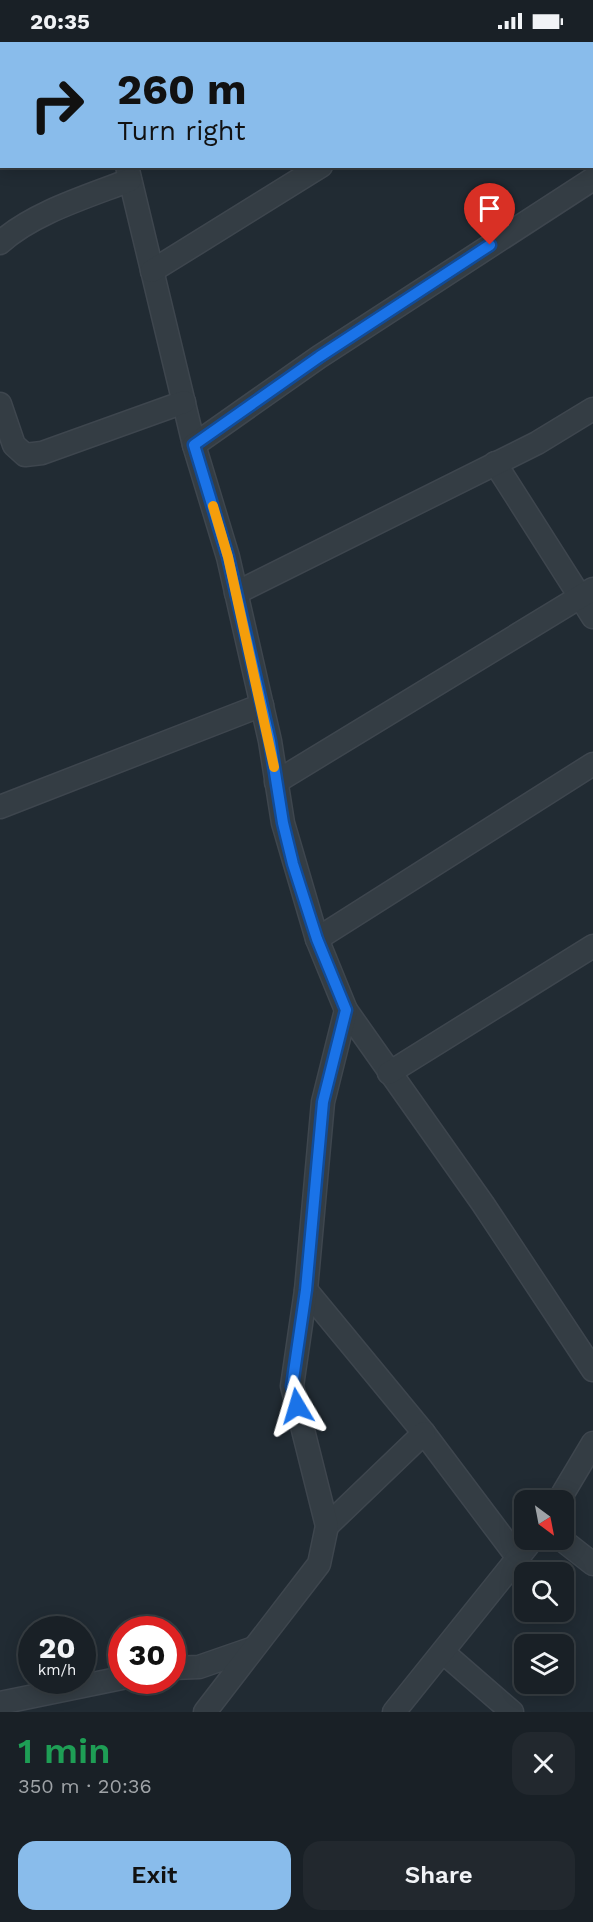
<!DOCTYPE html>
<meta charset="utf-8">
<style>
:root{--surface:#192026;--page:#22282e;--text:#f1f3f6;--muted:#9fa3a7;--line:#373e43;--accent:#89bceb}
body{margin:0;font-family:"Work Sans",sans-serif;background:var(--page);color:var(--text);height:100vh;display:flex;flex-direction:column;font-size:22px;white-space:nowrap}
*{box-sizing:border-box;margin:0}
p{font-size:20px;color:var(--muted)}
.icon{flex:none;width:33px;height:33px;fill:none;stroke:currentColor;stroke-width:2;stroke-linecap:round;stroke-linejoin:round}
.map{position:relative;height:1670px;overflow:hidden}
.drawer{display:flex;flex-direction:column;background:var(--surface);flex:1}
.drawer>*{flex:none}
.banner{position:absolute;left:0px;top:0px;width:594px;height:126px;box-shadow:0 3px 15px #0003,0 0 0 2px var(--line);background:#89bceb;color:#111;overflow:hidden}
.needle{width:39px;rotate:148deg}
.buttons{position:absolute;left:514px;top:1448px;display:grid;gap:12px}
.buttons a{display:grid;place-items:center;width:60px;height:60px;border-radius:12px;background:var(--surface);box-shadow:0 3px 15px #0003,0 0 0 2px var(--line);font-size:30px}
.speed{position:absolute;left:18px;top:1574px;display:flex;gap:12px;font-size:30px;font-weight:700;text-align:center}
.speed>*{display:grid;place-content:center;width:78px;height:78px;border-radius:50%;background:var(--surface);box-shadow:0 3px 15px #0003,0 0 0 2px var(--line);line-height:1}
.speed small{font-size:15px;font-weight:400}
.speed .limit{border:9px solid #d22;background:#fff;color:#111}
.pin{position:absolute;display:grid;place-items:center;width:51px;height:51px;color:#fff;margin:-62px -26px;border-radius:50% 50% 50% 0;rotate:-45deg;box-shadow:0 0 6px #0007}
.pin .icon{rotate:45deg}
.me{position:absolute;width:66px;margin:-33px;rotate:353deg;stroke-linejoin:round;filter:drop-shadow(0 0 4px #0008)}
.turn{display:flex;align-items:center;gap:21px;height:126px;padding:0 18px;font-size:27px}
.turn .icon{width:78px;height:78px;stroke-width:2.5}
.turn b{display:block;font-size:42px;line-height:51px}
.round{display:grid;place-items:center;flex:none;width:63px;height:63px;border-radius:18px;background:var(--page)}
.summary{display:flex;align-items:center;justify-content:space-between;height:102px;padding:0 18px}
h1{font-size:36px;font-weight:600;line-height:45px;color:#1e9e55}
.action{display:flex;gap:12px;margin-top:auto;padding:12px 18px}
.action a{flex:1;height:69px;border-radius:18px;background:var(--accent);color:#111;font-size:24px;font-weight:600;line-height:69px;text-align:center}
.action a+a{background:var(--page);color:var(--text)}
.status{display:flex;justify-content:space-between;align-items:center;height:42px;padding:0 30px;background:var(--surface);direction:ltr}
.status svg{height:16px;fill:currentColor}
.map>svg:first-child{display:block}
</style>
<div class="status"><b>20:35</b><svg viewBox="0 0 49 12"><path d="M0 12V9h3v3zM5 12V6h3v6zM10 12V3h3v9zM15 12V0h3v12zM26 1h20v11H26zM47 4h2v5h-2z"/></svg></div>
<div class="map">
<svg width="593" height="1670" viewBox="0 0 593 1670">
<rect width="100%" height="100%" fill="#212b33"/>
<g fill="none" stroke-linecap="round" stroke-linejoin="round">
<g stroke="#3e464e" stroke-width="25">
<g id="minor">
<polyline points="101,0 101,2"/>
<polyline points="540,0 541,2"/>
<polyline points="214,2 216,0"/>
<polyline points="521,2 524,0"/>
<polyline points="592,80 593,80"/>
<polyline points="127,124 194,403 228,515 270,699 283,781 317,897 346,968 483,1162 593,1328"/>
<path d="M0,201C32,171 89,154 130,138"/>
<polyline points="152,229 321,124"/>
<polyline points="0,362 14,403 25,413 42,411 184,360"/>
<polyline points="194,403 319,315 593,137"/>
<polyline points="495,421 593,575"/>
<polyline points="236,551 537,401 593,367"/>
<polyline points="276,740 593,547"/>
<polyline points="0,765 262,663"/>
<polyline points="317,897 593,722"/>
<polyline points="389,1031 593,904"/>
<polyline points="306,1248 424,1391 518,1516"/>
<polyline points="559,1458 593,1401"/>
<polyline points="327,1484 424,1391"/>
<polyline points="561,1497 593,1522"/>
<polyline points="444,1611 512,1670"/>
<polyline points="172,1626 199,1625 251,1607"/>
<polyline points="0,1661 122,1636"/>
<polyline points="205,1670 319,1522 327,1484 292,1344 306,1248 323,1060 346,968"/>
<polyline points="394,1670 533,1497"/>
</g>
</g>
<use href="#minor" stroke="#343d44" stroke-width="22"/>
</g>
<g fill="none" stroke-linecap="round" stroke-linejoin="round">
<g stroke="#114b97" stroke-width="15">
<polyline id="route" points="297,1364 292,1344 306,1248 323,1060 346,968 317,897 293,822 283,781 270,699 228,515 194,403 319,315 490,203"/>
</g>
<use href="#route" stroke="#1a73e8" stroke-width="10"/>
<polyline stroke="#f59e0b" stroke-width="10" points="213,464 228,515 274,725"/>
</g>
</svg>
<div class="buttons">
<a><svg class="needle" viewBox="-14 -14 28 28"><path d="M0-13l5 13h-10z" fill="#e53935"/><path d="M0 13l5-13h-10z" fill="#9fa3a7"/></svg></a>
<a><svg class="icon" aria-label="search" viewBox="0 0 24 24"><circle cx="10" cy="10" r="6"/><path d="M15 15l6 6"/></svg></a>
<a><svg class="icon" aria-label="layers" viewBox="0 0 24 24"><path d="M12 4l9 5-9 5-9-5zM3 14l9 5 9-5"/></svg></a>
</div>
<div class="speed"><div>20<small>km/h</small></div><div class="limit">30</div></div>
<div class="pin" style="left:490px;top:203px;background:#d93025"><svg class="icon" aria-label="arrive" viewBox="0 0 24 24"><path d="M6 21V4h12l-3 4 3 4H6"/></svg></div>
<svg class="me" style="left:297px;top:1364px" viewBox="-20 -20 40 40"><path d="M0-17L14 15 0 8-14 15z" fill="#1a73e8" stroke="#fff" stroke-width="4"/></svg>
<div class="banner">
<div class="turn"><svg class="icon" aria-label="right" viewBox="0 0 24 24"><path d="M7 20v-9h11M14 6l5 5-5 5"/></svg><div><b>260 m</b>Turn right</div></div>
</div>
</div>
<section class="drawer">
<div class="summary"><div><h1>1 min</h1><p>350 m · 20:36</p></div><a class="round"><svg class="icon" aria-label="close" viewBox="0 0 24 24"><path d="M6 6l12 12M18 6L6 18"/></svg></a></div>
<div class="action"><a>Exit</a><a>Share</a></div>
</section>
